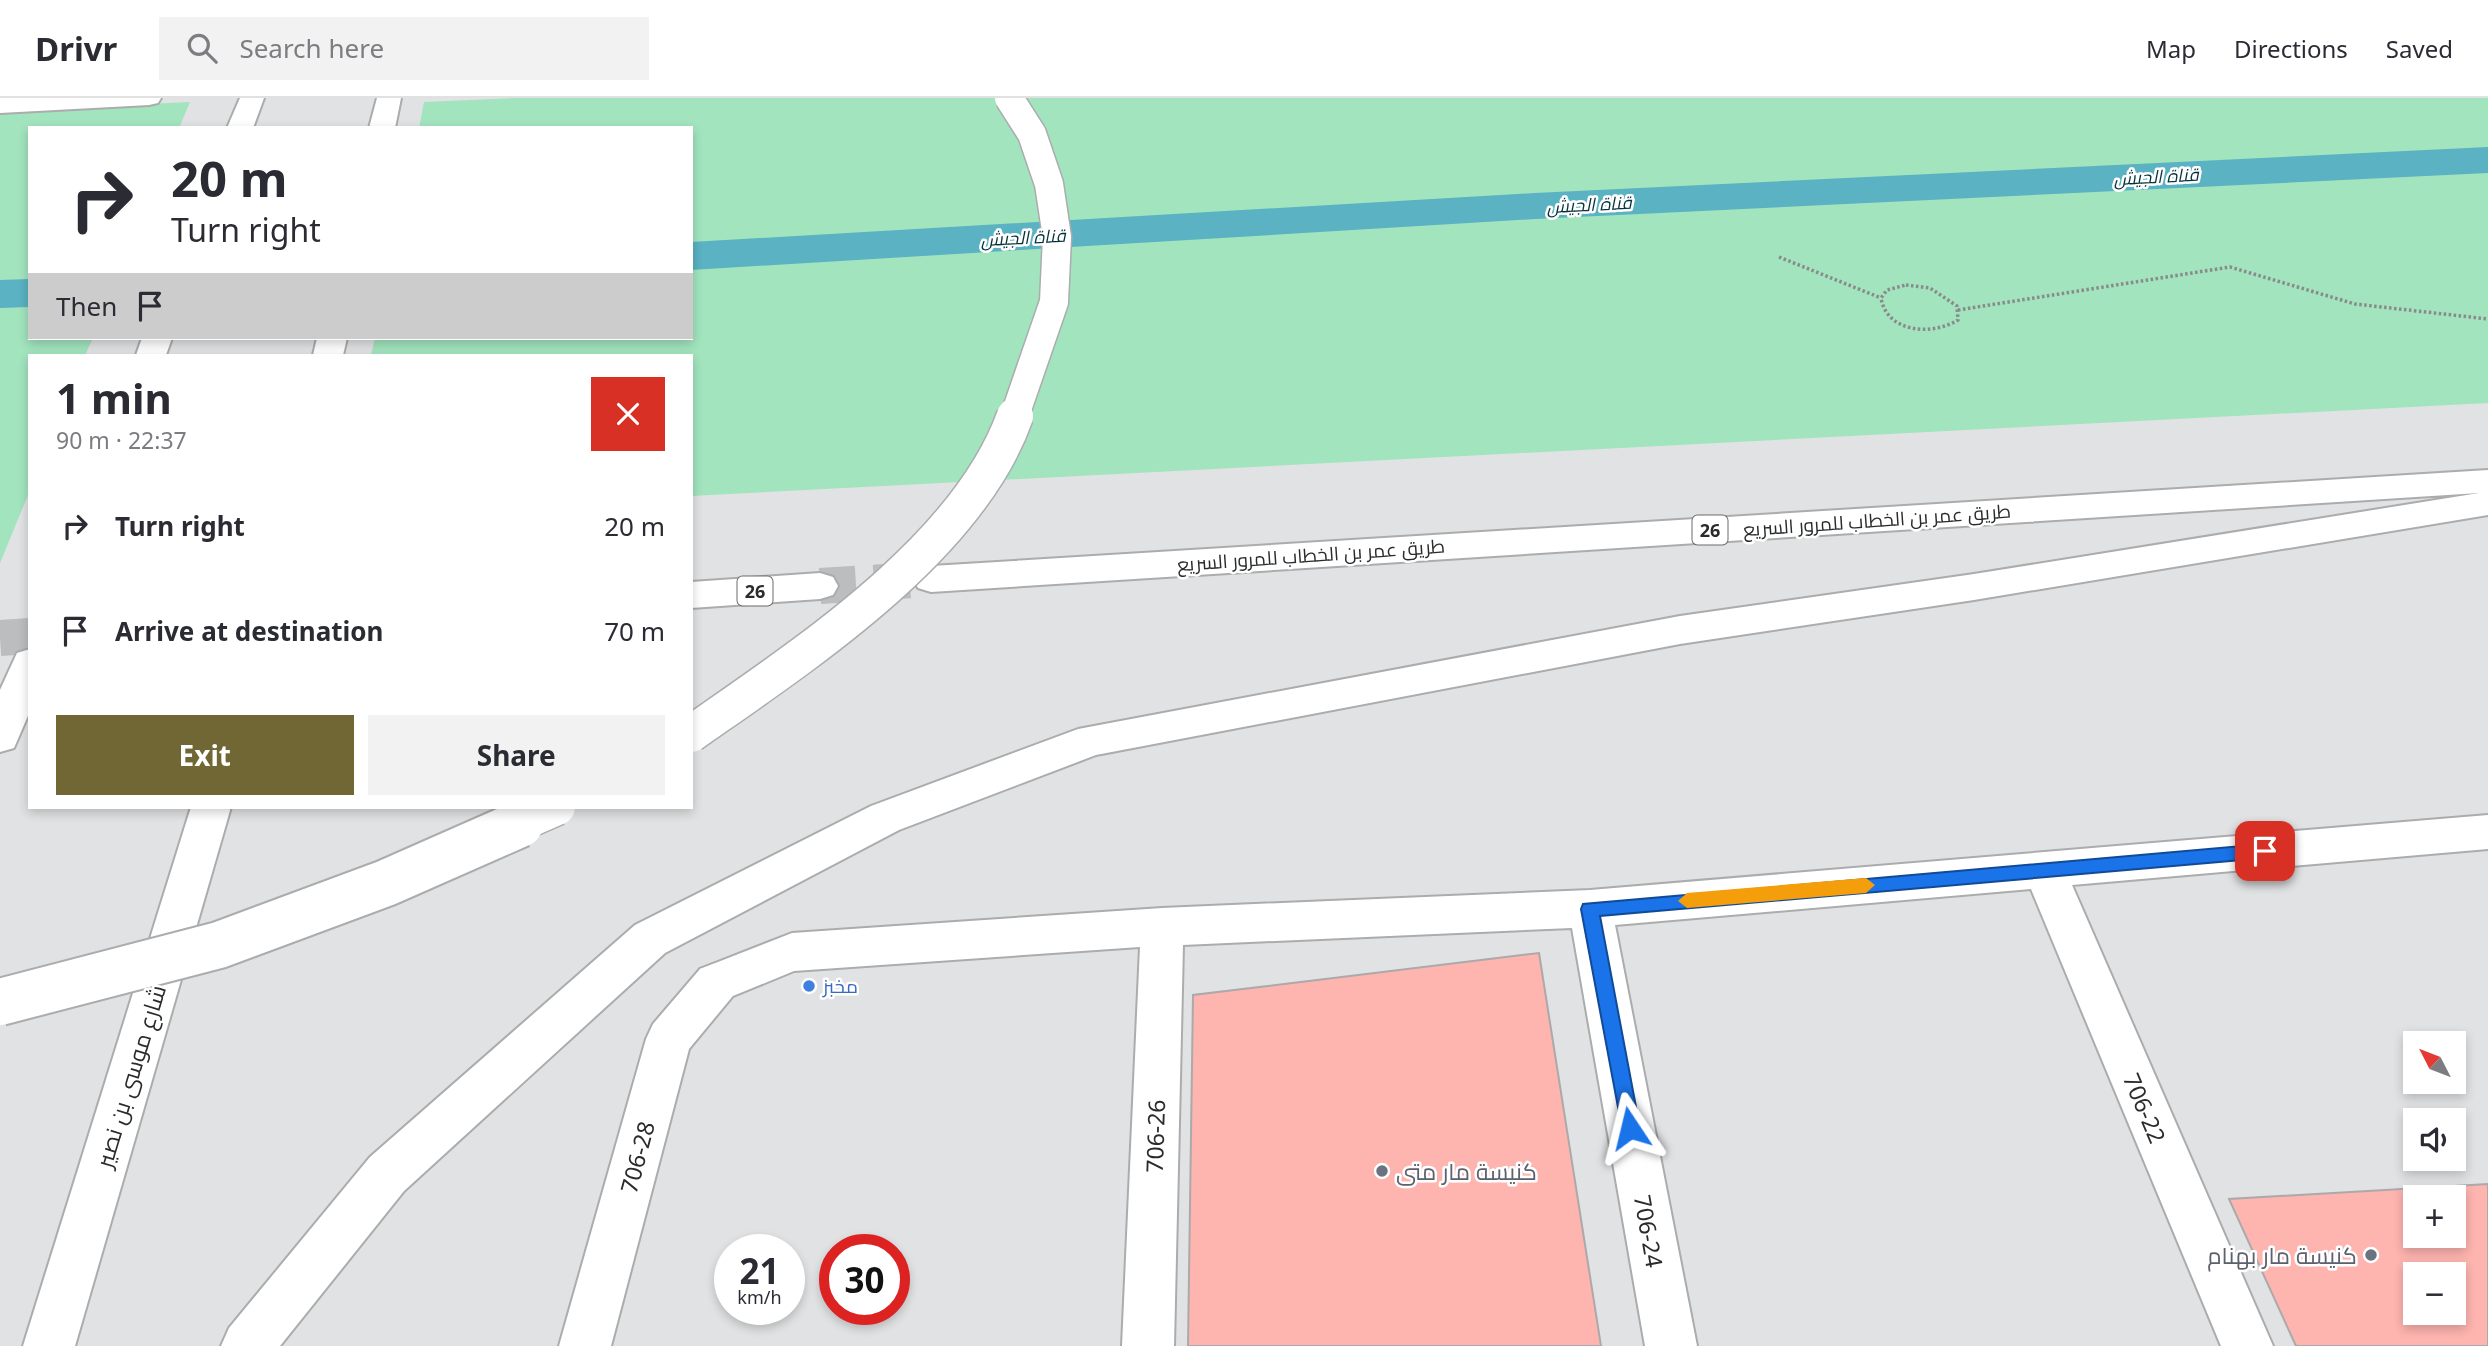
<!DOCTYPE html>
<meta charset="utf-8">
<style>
:root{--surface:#fff;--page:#f2f2f3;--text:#2b2b33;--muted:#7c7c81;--line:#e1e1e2;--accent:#706734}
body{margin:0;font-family:"Noto Sans",Cairo,sans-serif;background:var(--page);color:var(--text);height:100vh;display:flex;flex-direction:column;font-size:26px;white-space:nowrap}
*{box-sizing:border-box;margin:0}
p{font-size:23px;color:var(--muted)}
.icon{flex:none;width:38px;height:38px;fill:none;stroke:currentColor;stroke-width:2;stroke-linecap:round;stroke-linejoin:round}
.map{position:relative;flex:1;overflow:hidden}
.panel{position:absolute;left:28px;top:256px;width:665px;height:455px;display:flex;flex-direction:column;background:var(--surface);border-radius:0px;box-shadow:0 4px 10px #0003}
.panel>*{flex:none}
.guide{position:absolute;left:28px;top:28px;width:665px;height:214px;border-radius:0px;box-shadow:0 4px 10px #0003;background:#fff;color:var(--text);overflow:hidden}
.needle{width:46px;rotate:312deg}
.fabs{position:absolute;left:2403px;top:933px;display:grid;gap:14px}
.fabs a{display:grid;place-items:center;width:63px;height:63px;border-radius:0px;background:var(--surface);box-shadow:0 4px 10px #0003;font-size:35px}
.speed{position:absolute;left:714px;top:1136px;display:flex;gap:14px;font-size:35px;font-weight:700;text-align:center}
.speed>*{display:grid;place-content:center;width:91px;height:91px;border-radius:50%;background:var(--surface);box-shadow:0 4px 10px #0003;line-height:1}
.speed small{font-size:18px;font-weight:400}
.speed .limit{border:10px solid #d22;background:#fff;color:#111}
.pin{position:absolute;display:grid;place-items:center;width:60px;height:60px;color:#fff;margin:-30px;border-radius:14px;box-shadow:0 4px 10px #0006}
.me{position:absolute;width:77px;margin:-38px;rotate:350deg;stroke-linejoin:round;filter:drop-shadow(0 0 5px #0008)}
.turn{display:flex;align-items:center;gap:24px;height:147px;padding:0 28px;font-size:32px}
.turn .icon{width:91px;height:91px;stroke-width:2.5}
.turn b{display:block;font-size:49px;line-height:60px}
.then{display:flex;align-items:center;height:66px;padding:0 28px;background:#0003;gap:14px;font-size:26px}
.round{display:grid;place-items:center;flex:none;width:74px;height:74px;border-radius:0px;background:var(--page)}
.overview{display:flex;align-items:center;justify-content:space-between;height:119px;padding:0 28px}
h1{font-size:42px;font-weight:700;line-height:52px}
.button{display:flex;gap:14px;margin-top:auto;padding:14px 28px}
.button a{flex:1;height:80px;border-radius:0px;background:var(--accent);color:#fff;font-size:28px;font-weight:700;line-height:80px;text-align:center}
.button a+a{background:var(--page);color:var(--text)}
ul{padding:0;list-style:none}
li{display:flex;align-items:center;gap:21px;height:105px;padding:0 28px}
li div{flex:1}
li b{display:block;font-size:26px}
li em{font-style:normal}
header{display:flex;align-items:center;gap:42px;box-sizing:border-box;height:98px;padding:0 35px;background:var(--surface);border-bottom:2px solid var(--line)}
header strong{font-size:33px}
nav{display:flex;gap:38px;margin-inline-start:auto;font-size:24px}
.search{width:490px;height:63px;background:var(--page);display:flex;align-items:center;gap:18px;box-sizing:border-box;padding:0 24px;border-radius:0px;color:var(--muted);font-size:26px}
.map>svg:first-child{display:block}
</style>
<header>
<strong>Drivr</strong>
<div class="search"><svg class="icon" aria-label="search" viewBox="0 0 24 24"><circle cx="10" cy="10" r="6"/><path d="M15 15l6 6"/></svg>Search here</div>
<nav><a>Map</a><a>Directions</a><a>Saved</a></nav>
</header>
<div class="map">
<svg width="2488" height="1248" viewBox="0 0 2488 1248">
<rect width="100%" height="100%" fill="#e1e2e3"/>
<g fill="#a2e4be">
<polygon points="513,0 2488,0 2488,305 691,398 691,257 371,257 375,240 691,240 691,30 419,30 424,4"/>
<polygon points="190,4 179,30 30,30 30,240 93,240 85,257 30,257 30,392 0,465 0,13"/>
</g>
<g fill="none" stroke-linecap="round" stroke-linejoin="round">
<g fill="#5ab2c2" fill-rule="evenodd">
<polygon points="2488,49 2488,75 1535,121 691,172 691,144 1535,95"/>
<polygon points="30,181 30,209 0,210 0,182"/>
</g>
</g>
<g fill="#feb4af" stroke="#aba9a9" stroke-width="2" fill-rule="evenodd">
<polygon points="1539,855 1601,1248 1188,1248 1193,897"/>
<path d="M2488,1086V1248H2296L2229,1101ZM2415,1099H2454V1138H2415ZM2415,1176H2454V1214H2415Z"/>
</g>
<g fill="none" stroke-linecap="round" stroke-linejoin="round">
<g stroke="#bcbdbe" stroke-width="36" stroke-dasharray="36 18" stroke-linecap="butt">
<polyline points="820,488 915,482"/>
<polyline points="0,540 30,538"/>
</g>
<g stroke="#abacad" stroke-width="4">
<polygon id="street" points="2488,717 2488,751 2072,787 2273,1248 2221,1248 2031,791 1615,827 1697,1248 1645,1248 1572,830 1183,847 1174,1248 1122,1248 1140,849 794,873 716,905 700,899 694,885 700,871 792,835 1162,810 1590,792"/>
</g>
<g stroke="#abacad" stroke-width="4">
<polygon id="secondary" points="716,865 732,871 738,885 732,899 689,951 611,1248 559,1248 646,941 653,926 700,871"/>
</g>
<g stroke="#abacad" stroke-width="4">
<g id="primary">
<polygon points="240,0 264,0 253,30 227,30"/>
<polygon points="377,0 401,0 395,30 369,30"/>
<polygon points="142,240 172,240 166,257 136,257"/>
<polygon points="317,240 347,240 343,257 313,257"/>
<polygon points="30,551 30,613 14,650 0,654 0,592 17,555"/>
<polygon points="191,709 231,709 75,1248 23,1248"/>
</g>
</g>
<g stroke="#abacad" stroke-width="4">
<g id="highway">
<polygon points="0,0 161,0 158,5 149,7 0,15"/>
<polygon points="2488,372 2488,417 1974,502 1680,546 1096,657 899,732 665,855 404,1093 280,1248 221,1248 229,1230 370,1059 635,827 871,708 1078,631 1680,518 1974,476 2479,395 931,494 918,490 913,481 918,472 931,468"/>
<polygon points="820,475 833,479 838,488 833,497 820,501 691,510 691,484"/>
</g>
</g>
<g stroke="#898a8b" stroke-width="3.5" stroke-dasharray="2.5 2.5" stroke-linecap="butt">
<polyline points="1779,159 1881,200"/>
<path d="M1906,187L1930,190L1957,208L1958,222C1932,238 1887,235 1881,200L1887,192Z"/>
<polyline points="1958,212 2230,169 2355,206 2488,221"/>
</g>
<use href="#street" fill="#fff" fill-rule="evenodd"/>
<use href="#secondary" fill="#fff" fill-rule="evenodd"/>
<use href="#primary" fill="#fff" fill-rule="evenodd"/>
<use href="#highway" fill="#fff" fill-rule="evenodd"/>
<g stroke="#abacad" stroke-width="31" stroke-linecap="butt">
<polyline id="highway-bridge-far2" points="1009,0 1032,36 1049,86 1057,139 1054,204 1014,320"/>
</g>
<g stroke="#abacad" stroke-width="39" stroke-linecap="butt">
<g id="highway-bridge-far1">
<path d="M691,636C802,558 968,451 1015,318"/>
<polyline points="516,727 557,709"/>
</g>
</g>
<g stroke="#abacad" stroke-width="50" stroke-linecap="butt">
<polyline id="highway-bridge" points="0,904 219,847 386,785 520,726"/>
</g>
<use href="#highway-bridge-far2" stroke="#fff" stroke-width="28"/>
<use href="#highway-bridge-far1" stroke="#fff" stroke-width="36"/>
<use href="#highway-bridge" stroke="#fff" stroke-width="46"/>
</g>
<polygon fill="#1a73e8" stroke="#114b97" stroke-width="2" points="2265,746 2274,753 2265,760 1600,818 1640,1030 1637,1036 1630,1039 1623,1036 1581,811 1583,806"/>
<polygon fill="#f59e0b" points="1866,780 1875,787 1866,795 1687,810 1678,803 1687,795"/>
<circle fill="#3f7fe0" stroke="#fff" stroke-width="2.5" cx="809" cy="888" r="7"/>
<g fill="#6b7280" stroke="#fff" stroke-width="2.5">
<circle cx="1382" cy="1073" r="7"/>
<circle cx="2371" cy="1157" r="7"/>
</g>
<g text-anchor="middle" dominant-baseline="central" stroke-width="5" stroke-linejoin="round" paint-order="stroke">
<g font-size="18" font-style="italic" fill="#063239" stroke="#fff">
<text transform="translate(2156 78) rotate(-3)">قناة الجيش</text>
<text transform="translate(1589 106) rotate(-3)">قناة الجيش</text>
<text transform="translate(1023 139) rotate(-3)">قناة الجيش</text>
</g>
<g fill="#fff" stroke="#6a6b6b" stroke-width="2">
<rect x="1692.5" y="417.5" width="35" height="29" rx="5"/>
<rect x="737.5" y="478.5" width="35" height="29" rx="5"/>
</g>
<g font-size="18" font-weight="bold" fill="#2a2b2b">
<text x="1710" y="432">26</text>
<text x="755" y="493">26</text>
</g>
<g font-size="19" fill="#2a2b2b" stroke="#fff">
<text transform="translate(1877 422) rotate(-4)">طريق عمر بن الخطاب للمرور السريع</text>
<text transform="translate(1311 457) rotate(-4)">طريق عمر بن الخطاب للمرور السريع</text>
</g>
<g font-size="19" fill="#366cbe" stroke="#fff" text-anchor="start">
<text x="823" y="888">مخبز</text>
</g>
<g font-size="23" fill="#2a2b2b" stroke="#fff">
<text transform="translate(130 978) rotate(-73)">شارع موسى بن نصير</text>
<text transform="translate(2145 1010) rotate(67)">706-22</text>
<text transform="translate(1155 1038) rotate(-88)">706-26</text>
<text transform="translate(637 1059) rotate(-75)">706-28</text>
<text transform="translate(1649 1133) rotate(80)">706-24</text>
</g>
<g font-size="23" fill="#5b616d" stroke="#fff" text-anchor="start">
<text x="1396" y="1073">كنيسة مار متى</text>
<text x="2357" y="1157" text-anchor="end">كنيسة مار بهنام</text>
</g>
</g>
</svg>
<div class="fabs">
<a><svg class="needle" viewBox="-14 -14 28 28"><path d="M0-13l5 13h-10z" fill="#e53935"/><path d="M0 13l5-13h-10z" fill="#7c7c81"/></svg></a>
<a><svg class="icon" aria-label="sound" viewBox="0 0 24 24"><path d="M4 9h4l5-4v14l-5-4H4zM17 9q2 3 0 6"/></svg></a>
<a>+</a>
<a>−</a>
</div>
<div class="speed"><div>21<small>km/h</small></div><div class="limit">30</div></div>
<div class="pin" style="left:2265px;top:753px;background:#d93025"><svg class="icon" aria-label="arrive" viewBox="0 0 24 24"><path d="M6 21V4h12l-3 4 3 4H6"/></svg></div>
<svg class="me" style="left:1630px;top:1030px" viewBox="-20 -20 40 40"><path d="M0-17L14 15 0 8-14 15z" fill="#1a73e8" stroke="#fff" stroke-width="4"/></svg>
<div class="guide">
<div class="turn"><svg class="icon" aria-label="right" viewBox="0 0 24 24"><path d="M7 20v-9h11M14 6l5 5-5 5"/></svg><div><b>20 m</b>Turn right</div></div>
<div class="then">Then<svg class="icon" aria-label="arrive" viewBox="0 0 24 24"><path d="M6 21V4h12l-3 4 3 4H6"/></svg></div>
</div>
<section class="panel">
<div class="overview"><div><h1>1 min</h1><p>90 m · 22:37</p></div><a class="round" style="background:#d93025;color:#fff"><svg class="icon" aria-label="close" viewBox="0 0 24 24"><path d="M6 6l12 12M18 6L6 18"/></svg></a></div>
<ul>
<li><svg class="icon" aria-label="right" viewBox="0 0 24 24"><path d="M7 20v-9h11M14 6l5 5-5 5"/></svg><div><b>Turn right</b></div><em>20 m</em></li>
<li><svg class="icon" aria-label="arrive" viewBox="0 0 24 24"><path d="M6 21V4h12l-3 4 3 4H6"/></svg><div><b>Arrive at destination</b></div><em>70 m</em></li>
</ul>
<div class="button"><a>Exit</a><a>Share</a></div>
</section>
</div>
